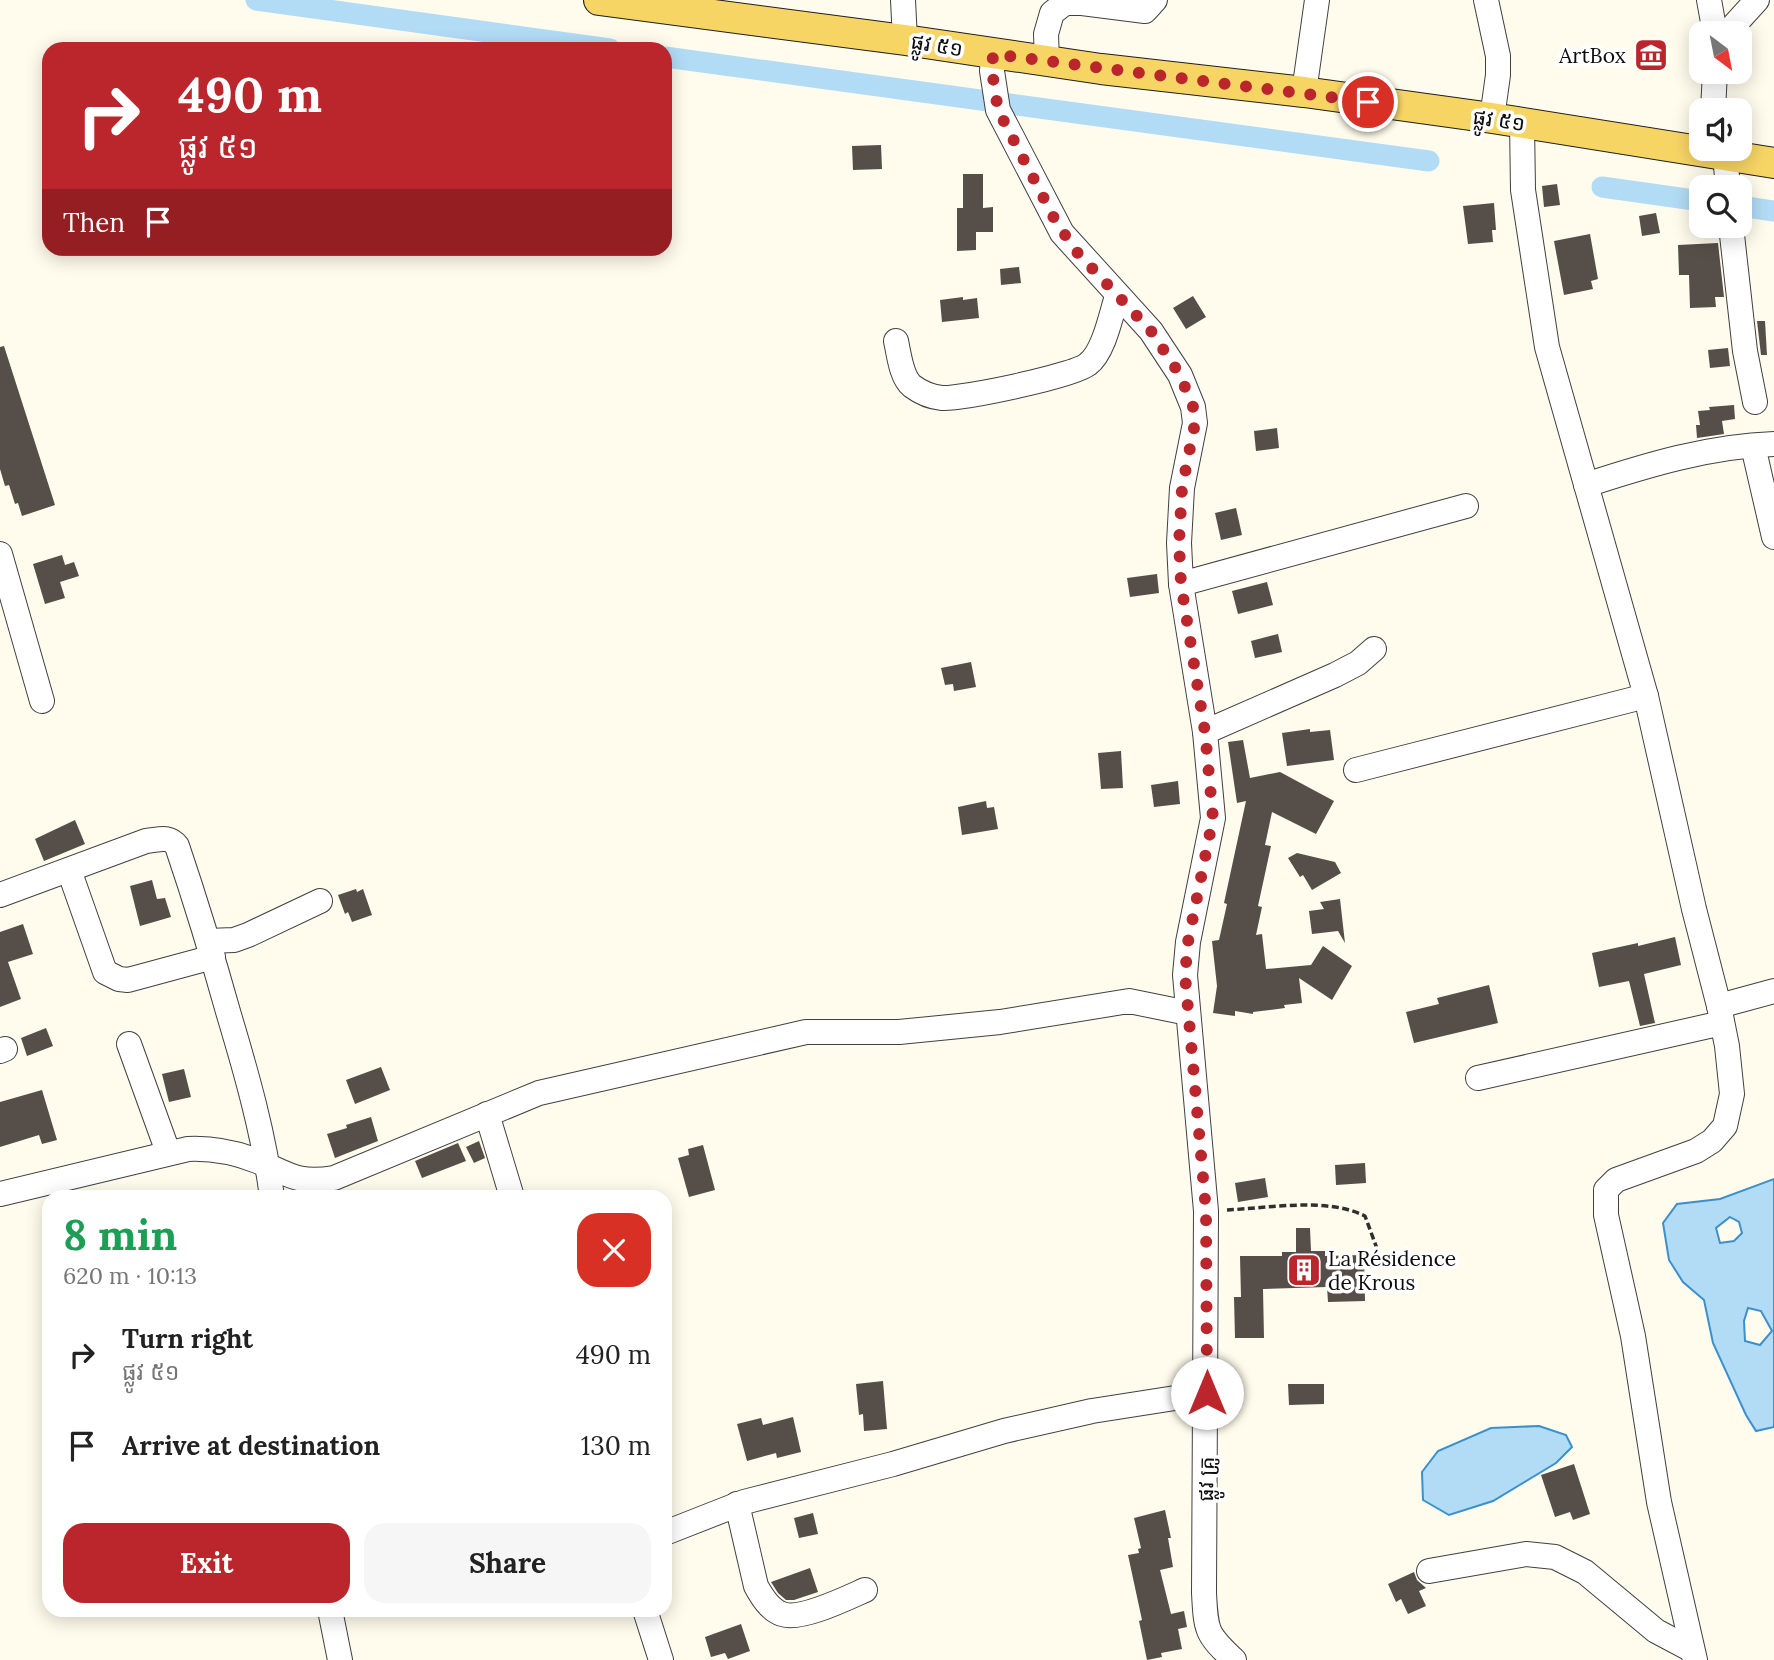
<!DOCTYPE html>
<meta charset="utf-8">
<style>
:root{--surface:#fff;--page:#f6f6f6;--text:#222;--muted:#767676;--accent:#bb262c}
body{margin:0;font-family:Lora,"Noto Sans Khmer",serif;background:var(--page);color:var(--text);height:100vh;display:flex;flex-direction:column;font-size:26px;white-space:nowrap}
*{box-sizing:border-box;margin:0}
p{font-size:23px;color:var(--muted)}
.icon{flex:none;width:38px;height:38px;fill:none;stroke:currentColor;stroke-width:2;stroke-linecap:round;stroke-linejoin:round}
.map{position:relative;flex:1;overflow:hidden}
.panel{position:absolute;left:42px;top:1190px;width:630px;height:427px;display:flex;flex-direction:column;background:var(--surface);border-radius:21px;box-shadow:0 4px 18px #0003}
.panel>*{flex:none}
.top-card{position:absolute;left:42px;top:42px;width:630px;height:214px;border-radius:21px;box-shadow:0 4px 18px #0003;background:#bb262c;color:#fff;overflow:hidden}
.needle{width:46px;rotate:148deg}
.fabs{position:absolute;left:1689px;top:21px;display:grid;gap:14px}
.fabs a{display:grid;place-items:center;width:63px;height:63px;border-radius:14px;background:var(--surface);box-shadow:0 4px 18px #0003;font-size:35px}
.pin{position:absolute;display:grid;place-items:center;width:60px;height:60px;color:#fff;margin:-30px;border:4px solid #fff;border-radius:50%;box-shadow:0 2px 7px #0007}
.me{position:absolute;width:77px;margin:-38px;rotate:0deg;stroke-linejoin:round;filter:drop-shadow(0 0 5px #0008)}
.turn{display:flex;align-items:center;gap:24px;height:147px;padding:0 21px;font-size:32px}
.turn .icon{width:91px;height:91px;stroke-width:2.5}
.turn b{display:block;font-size:49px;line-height:60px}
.then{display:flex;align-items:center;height:66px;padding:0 21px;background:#0003;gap:14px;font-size:26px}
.round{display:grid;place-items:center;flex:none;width:74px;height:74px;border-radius:21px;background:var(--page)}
.summary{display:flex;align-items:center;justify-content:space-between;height:119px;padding:0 21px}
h1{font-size:42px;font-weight:700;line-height:52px;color:#1e9e55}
.cta{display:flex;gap:14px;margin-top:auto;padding:14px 21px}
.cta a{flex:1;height:80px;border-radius:21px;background:var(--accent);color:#fff;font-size:28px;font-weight:700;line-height:80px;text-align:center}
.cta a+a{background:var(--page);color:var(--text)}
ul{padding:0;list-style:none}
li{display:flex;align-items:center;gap:21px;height:91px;padding:0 21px}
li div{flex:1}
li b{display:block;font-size:26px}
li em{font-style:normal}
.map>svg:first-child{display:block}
</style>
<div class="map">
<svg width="1774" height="1660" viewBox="0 0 1774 1660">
<rect width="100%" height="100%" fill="#fffced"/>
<g fill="#b2dcf5" stroke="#3a90cc" stroke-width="2" fill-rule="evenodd">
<path d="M1774,1179V1427L1756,1431L1746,1415L1713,1343L1704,1300L1683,1282L1669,1260L1663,1223L1677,1204L1720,1199ZM1730,1217L1739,1222L1742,1233L1734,1241L1720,1243L1716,1228ZM1748,1308L1761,1311L1772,1331L1760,1345L1745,1341L1744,1321Z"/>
<polygon points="1539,1426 1566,1435 1572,1447 1556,1463 1493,1501 1449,1515 1423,1500 1422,1472 1438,1451 1491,1428"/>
</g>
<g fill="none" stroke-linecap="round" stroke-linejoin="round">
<g stroke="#b2dcf5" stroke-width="21">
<polyline points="256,0 610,49"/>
<polyline points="665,57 1429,161"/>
<polyline points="1602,187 1701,201"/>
<polyline points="1740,206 1774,211"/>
</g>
</g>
<g fill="#554e49">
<polygon points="881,145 882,169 853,170 852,146"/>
<polygon points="963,174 983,174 983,208 993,207 993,232 976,232 976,250 957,251 957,208 963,208"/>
<polygon points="1557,184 1560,205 1544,207 1542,186"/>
<polygon points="1494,203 1496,230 1492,230 1493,242 1468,244 1463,206"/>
<polygon points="1656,213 1660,233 1642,236 1639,216"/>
<polygon points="1590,234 1598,279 1591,281 1593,289 1564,295 1554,241"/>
<polygon points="1718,243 1724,297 1715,297 1716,307 1690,308 1689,275 1679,275 1678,245"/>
<polygon points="1019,267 1021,283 1001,285 1000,269"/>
<polygon points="1193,296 1206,317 1186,329 1173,308"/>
<polygon points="963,297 963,300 977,298 979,318 942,322 940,300"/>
<polygon points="1757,321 1765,321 1767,355 1761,355"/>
<polygon points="4,346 55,505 22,516 18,503 15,504 9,485 5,486 0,469 0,347"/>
<polygon points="1728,348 1730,366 1710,368 1708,350"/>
<polygon points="1734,405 1735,419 1722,421 1724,434 1697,438 1696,425 1700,425 1698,411 1710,410 1709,407"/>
<polygon points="1277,428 1279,448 1256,451 1254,431"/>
<polygon points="1236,508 1242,535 1221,540 1215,513"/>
<polygon points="62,555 65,565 74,562 79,576 60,582 65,598 45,604 33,564"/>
<polygon points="1157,574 1159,593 1130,597 1127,578"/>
<polygon points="1267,582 1273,605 1238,614 1232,591"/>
<polygon points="1278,634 1282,652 1255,658 1251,641"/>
<polygon points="971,662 976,687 954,691 953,684 945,685 941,668"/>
<polygon points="1310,729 1310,732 1330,730 1334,760 1287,766 1282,733"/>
<polygon points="1243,740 1250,778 1280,772 1334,801 1316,834 1272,812 1265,845 1271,846 1258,906 1262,907 1256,935 1262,934 1266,969 1311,965 1323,946 1352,966 1332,1000 1299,978 1302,1003 1284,1005 1285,1008 1253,1012 1253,1014 1235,1011 1235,1016 1213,1013 1217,986 1212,941 1219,940 1227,904 1224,903 1246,801 1237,803 1228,742"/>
<polygon points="1121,751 1123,788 1101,789 1098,753"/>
<polygon points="1178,781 1180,804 1154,807 1151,785"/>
<polygon points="986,801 987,808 994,807 998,829 962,835 958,807"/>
<polygon points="75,820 85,844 44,861 35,839"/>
<polygon points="1297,853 1335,862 1341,873 1312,890 1303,875 1300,877 1288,858"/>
<polygon points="152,880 157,899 165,898 171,917 140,926 130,886"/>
<polygon points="356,889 357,892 363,889 372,915 352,922 348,912 345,914 338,895"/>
<polygon points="1340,899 1345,943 1338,931 1312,934 1309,911 1324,909 1320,902"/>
<polygon points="23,924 33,954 8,962 21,999 0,1007 0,932"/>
<polygon points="1675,937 1681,965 1644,974 1655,1023 1640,1026 1629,981 1599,987 1592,953 1638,943 1638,946"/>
<polygon points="1489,985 1498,1023 1414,1043 1406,1012 1439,1004 1437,998"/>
<polygon points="46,1028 53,1046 27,1056 21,1038"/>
<polygon points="381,1067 390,1090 355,1104 346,1080"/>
<polygon points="184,1069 191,1097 169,1102 162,1074"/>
<polygon points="42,1090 57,1140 42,1144 39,1135 0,1147 0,1102"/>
<polygon points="371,1117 378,1141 335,1158 327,1134 347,1128 346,1125"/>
<polygon points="479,1141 485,1158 474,1163 466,1147"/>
<polygon points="458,1143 466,1161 422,1178 415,1161"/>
<polygon points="703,1145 715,1190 689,1197 678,1158 689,1155 688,1149"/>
<polygon points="1365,1163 1366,1183 1336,1185 1335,1165"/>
<polygon points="1265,1178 1268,1197 1238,1202 1235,1183"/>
<polygon points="1296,1228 1310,1228 1311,1251 1325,1251 1325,1256 1364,1255 1365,1301 1328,1302 1327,1287 1263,1289 1264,1338 1235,1338 1234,1297 1241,1297 1240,1256 1282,1256 1282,1252 1296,1252"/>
<polygon points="883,1381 887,1429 864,1431 863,1414 859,1415 856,1384"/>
<polygon points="1288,1384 1324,1384 1324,1404 1289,1405"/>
<polygon points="793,1417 801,1452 777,1458 776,1453 747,1461 737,1424 761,1418 763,1425"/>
<polygon points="1574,1464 1590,1514 1573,1520 1570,1512 1555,1517 1541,1475"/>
<polygon points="1165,1510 1171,1538 1168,1538 1173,1567 1160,1570 1171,1614 1184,1611 1187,1627 1178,1629 1182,1649 1161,1653 1162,1657 1147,1660 1139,1621 1142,1620 1128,1555 1139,1553 1138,1549 1141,1548 1134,1518"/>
<polygon points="813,1513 818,1534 799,1538 794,1518"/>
<polygon points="810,1568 818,1592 794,1600 786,1600 778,1593 771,1582"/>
<polygon points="1414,1572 1417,1580 1426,1588 1419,1591 1426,1606 1408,1614 1401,1599 1396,1602 1388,1584"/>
<polygon points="741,1624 750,1651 728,1659 725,1653 711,1657 705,1637"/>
</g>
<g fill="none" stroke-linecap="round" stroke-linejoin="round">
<g stroke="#404040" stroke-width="26">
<g id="minor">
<polyline points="903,0 905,40"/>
<polyline points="1486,0 1498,56 1498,75 1492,118"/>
<polyline points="1709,0 1715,33"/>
<polyline points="1727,33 1757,0"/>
<path d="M993,54L992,71L998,110L1062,233L1151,331L1180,375L1193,407L1195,423L1182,488L1179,543L1181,584L1205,732L1213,818L1188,942L1185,975L1206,1211L1204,1593C1206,1631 1206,1634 1234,1660"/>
<polyline points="1047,61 1046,34 1052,13 1065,3 1082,3 1145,11 1155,0"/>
<polyline points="1304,92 1317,0"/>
<polyline points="1713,110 1715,72"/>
<polyline points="1522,123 1523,190 1547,347 1646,696 1694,909 1719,1006 1727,1046 1732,1094 1725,1126 1712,1141 1696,1151 1616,1180 1606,1190 1606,1215 1633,1336 1659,1502 1695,1660"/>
<polyline points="1725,156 1728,187"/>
<polyline points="1731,226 1745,351 1755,402"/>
<path d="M896,341C899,354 901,377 912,386C920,392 931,397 942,398C962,399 1074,376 1088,364C1104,352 1111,315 1117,296"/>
<polyline points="1753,446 1774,537"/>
<path d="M1586,485C1647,465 1710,446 1774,444"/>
<polyline points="0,554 42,701"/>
<polyline points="1181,584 1466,506"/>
<polyline points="1205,732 1335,675 1358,663 1374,649"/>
<polyline points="1356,770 1646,696"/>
<polyline points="69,870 105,972 119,979 128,980 213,957"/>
<path d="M0,895L146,841C159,840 169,835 177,846C196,902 213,958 229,1015C247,1075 264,1135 272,1197"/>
<polyline points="208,941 234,940 248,935 320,901"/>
<polyline points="1719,1006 1774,991"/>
<polyline points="129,1044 168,1152"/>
<polyline points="0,1051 5,1049"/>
<polyline points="1478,1078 1722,1023"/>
<polyline points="487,1114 512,1197"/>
<path d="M0,1194L188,1149C211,1148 234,1152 257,1161C289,1174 296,1184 334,1178L539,1093L806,1032H899L1000,1022L1129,1001L1188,1013"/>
<path d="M737,1504L756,1586C762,1597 770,1610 782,1614C800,1621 847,1598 865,1590"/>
<polyline points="665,1533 744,1502 893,1464 1004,1431 1092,1411 1207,1393"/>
<polyline points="1429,1571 1526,1554 1555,1557 1585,1572 1656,1631 1692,1650"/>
<polyline points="330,1610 340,1660"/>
<polyline points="645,1610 661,1660"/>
</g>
</g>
<g stroke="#1e1e1e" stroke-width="32">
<polyline id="major" points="599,0 905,40 1101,69 1304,92 1492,118 1774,163"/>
</g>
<path stroke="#2f2f2f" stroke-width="3.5" stroke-dasharray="7 3.5" stroke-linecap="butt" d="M1227,1210C1269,1208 1327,1197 1365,1216L1379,1254"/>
<use href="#minor" stroke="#fff" stroke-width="24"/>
<use href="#major" stroke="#f7d565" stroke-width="30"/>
</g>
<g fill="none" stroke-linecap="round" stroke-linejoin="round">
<polyline stroke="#bb262c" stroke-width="12" stroke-dasharray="0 21.6" points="1207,1393 1206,1211 1185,975 1188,942 1213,818 1205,732 1181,584 1179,543 1182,488 1195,423 1193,407 1180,375 1151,331 1075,250 1055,220 998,110 992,71 993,54 1368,102"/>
</g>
<defs>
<g id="museum-square" transform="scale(1.75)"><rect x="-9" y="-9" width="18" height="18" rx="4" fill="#bb262c" stroke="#fff"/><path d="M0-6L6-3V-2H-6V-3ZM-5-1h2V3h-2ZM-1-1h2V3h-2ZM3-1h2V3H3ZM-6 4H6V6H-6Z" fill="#fff"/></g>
<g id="building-square" transform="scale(1.75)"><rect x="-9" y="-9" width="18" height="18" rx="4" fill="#bb262c" stroke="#fff"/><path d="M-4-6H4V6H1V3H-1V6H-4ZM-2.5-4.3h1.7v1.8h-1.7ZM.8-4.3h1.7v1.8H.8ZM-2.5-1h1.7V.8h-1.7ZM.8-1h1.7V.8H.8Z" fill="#fff"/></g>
</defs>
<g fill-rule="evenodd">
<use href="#museum-square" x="1651" y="55"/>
<use href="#building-square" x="1304" y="1270"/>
</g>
<g text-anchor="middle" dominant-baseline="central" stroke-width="7" stroke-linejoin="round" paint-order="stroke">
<g font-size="21" fill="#0d0d0d" stroke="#fff">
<text transform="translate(937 45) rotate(9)">ផ្លូវ ៥១</text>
<text transform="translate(1499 120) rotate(8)">ផ្លូវ ៥១</text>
<text transform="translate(1206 1479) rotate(-89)">ផ្លូវ គ្រូ</text>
</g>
<g font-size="21" fill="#0d0d0d" stroke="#fff" text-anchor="end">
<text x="1626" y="55">ArtBox</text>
<text x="1328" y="1258" text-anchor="start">La Résidence<tspan x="1328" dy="24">de Krous</tspan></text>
</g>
</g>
</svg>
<div class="fabs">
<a><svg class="needle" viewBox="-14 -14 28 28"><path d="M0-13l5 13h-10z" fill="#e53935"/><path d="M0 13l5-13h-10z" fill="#767676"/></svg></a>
<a><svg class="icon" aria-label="sound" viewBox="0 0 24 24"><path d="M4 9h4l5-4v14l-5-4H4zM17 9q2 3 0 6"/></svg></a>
<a><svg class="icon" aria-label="search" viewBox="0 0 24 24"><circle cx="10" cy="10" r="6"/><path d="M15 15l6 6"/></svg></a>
</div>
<div class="pin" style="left:1368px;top:102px;background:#d93025"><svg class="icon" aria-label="arrive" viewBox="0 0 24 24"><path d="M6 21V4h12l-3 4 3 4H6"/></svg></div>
<svg class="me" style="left:1207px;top:1393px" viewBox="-20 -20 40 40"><circle r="19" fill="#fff"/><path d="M0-13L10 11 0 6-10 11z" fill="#bb262c"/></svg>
<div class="top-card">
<div class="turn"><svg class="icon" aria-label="right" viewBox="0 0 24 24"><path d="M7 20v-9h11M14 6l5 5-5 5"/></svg><div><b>490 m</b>ផ្លូវ ៥១</div></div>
<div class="then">Then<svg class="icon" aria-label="arrive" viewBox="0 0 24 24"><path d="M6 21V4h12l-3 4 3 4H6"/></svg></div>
</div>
<section class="panel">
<div class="summary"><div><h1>8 min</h1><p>620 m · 10:13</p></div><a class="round" style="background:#d93025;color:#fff"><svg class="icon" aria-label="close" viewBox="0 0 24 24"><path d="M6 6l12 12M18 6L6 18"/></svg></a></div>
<ul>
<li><svg class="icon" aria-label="right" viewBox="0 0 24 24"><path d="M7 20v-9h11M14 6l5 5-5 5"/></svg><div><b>Turn right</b><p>ផ្លូវ ៥១</p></div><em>490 m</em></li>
<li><svg class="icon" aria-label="arrive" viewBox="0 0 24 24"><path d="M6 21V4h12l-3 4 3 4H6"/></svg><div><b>Arrive at destination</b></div><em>130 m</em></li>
</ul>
<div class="cta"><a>Exit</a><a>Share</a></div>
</section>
</div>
